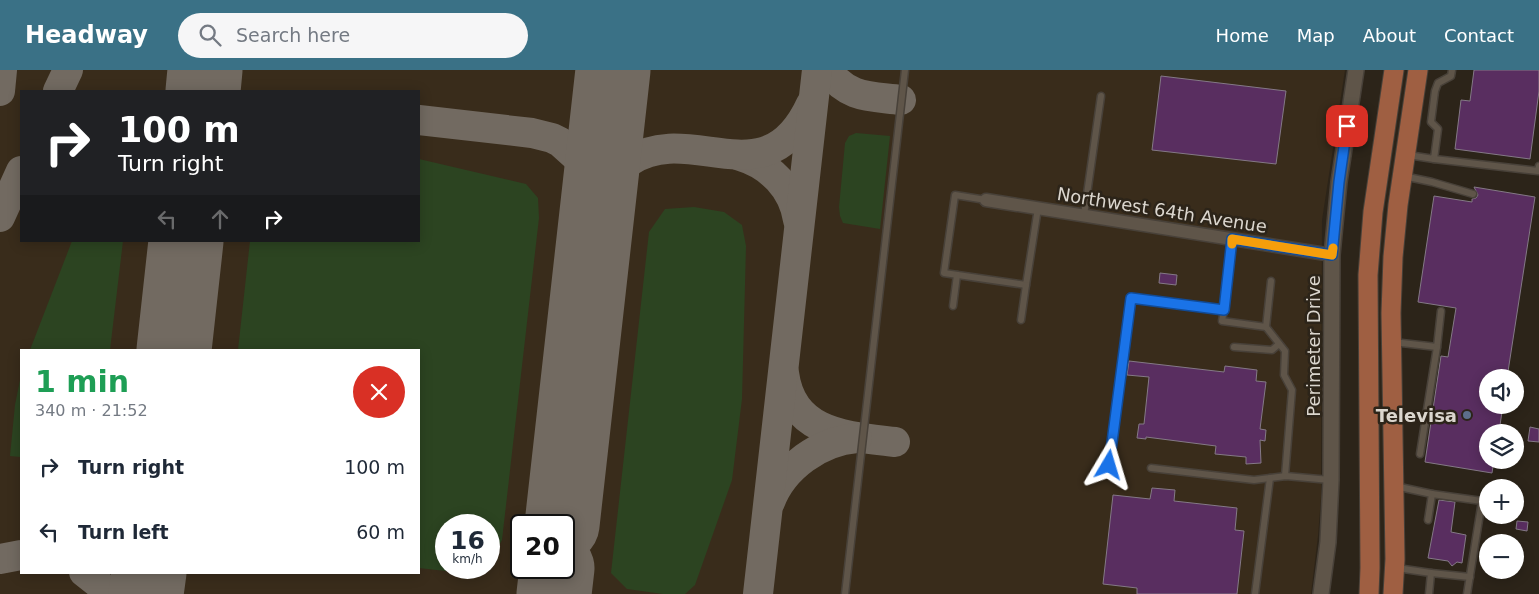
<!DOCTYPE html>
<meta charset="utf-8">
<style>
:root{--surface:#fff;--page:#f6f6f7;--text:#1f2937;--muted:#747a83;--accent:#3a7186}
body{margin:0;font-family:"DejaVu Sans",sans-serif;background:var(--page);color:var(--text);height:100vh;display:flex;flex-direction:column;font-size:19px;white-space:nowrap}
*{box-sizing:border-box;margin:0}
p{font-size:16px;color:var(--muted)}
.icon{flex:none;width:28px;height:28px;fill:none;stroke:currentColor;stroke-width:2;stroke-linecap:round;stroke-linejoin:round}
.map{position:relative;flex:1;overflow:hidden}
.drawer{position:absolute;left:20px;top:279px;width:400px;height:225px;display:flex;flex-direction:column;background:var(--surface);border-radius:0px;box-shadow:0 2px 12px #0003}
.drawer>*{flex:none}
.top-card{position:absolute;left:20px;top:20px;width:400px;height:152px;border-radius:0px;box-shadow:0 2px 12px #0003;background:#202124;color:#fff;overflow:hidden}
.buttons{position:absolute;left:1479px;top:299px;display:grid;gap:10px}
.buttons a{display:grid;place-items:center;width:45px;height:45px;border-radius:50%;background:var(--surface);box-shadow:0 2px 12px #0003;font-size:25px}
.speed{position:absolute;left:435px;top:444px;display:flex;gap:10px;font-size:25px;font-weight:700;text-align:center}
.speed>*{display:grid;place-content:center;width:65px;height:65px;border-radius:50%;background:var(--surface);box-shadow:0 2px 12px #0003;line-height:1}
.speed small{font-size:12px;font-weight:400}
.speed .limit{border:2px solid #111;border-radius:8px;background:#fff;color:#111}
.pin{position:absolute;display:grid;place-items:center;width:42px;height:42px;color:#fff;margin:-21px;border-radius:10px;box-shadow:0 2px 8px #0006}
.me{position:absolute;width:55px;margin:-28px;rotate:7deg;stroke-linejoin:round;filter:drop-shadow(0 0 4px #0008)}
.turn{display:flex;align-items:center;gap:18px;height:105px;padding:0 15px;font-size:22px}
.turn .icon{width:65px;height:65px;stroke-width:2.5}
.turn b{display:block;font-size:35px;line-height:42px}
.lanes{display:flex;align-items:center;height:48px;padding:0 15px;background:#0003;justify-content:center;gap:25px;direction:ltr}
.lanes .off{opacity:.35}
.round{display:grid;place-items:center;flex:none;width:52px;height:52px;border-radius:26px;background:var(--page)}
.head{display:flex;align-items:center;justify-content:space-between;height:85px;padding:0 15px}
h1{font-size:30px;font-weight:700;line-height:38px;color:#1e9e55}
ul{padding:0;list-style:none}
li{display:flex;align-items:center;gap:15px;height:65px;padding:0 15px}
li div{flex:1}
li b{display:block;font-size:19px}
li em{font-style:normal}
header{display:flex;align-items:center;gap:30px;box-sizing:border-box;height:70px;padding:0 25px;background:var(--accent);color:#fff}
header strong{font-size:24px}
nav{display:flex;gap:28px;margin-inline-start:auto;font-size:18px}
.search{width:350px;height:45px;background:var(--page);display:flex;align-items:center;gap:12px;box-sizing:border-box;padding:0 18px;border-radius:28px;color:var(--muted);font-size:19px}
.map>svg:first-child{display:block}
</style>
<header>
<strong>Headway</strong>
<div class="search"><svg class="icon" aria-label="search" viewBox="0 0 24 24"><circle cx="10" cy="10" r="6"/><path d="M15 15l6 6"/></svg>Search here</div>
<nav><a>Home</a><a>Map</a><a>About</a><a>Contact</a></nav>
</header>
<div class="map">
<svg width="1539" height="524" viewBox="0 0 1539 524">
<rect width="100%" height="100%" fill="#2c2419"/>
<path fill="#392c1b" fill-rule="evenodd" d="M0,0H1345L1322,150L1321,427L1318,466L1311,524H0ZM21,21H419V171H21ZM21,280H419V502H21ZM446,455H489V498H446ZM521,455H564V498H521Z"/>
<g fill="#2c4421">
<polygon points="856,63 890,66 880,159 843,153 840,146 839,137 845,73 849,66"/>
<polygon points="419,89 526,114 538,128 539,148 502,470 491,490 489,491 489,455 446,455 446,498 475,498 463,503 419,498 419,280 238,280 250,171 419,171"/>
<polygon points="694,137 724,142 742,155 746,176 742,329 732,410 695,515 685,524 663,524 627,519 611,503 649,162 665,139"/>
<polygon points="72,171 123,171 110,280 30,280"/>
<polygon points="21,305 21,387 10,386 15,335"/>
</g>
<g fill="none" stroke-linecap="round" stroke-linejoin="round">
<g stroke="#726a61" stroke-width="30">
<path d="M827,0C849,29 869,26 901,30"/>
<polyline points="0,21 2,0"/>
<polyline points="58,21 68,0"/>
<polyline points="419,50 532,63 552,68 560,72 580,90 590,106 596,125 596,145"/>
<path d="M740,86C770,95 793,118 798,150"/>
<polyline points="0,147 21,101"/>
<path d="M596,152C598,141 600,129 605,119C610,108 619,98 630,91C692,50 766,132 811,34"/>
<polyline points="183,198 186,171"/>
<path d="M784,303C792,364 846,366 895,372"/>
<path d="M770,432C783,397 820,371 857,368"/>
<polyline points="0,489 21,485"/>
<polyline points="84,502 98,513 108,524"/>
<polyline points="147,523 155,524"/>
<polyline points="758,524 817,0"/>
</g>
<g stroke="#726a61" stroke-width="75">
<polyline points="203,21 205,0"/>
<polyline points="174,280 186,171"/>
<polyline points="562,455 613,0"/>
<polyline points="146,524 149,502"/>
<polyline points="554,524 557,498"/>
</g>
</g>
<g fill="#592e60" stroke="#847986">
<polygon points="1474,0 1539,0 1539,21 1530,89 1455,79 1461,30 1470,31"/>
<polygon points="1161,6 1286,21 1276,94 1152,80"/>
<polygon points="1474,117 1535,127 1507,308 1488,308 1488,335 1503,335 1499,362 1488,362 1488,390 1494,390 1492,403 1425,392 1441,286 1448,287 1456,238 1418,232 1434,126 1472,132 1472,129 1476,128 1478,125"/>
<polygon points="1160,203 1177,205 1176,215 1159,213"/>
<polygon points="1129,291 1224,302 1225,296 1257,300 1256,311 1266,312 1260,359 1266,360 1265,371 1260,370 1261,393 1246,394 1246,387 1215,384 1216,376 1146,367 1146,369 1137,368 1139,354 1144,354 1149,307 1127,305"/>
<polygon points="1530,357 1539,359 1539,372 1528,371"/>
<polygon points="1152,418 1175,420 1174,431 1237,438 1235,460 1244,461 1237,524 1137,524 1137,518 1103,514 1113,425 1150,429"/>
<polygon points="1439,430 1455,432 1451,462 1466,465 1462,493 1457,492 1452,496 1448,491 1428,488"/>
<polygon points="1517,451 1528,452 1527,461 1516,459"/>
</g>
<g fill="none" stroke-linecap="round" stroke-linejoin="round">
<g stroke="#484139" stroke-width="9">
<g id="service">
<polyline points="1408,85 1434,89 1438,59 1431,52 1435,21 1438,13 1451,6 1452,0"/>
<polyline points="1434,89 1538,101 1539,96"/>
<polyline points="1403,106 1432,112 1473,124"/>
<polyline points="986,130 955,125 944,203 1026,215 1038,138"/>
<polyline points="1084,145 1101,26"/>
<polyline points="1271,211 1266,257 1285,281 1284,305 1292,320 1285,406"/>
<polyline points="953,236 957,205"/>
<polyline points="1224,240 1222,251 1266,257"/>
<polyline points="1021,250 1026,215"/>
<polyline points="1393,272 1437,277 1441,241"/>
<polyline points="1234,277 1272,280 1279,274"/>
<polyline points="1420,384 1437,277"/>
<polyline points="1109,395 1131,228 1224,240 1232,169"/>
<polyline points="1151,398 1254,410 1286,406 1330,410"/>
<polyline points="1395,416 1432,424 1428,450"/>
<polyline points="1432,424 1482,431 1467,524"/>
<polyline points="1397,498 1431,503 1429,524"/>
<polyline points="1431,503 1470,507"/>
<polyline points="845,524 905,0"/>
<polyline points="1255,524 1270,408"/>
</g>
</g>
<g stroke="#484139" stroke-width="15">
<polyline id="minor" points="986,130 1332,185"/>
</g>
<g stroke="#484139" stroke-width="18">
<polyline id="tertiary" points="1321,524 1328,472 1331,410 1332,185 1339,112 1356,0"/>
</g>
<g stroke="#484139" stroke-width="21">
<g id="primary">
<polyline points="1369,524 1370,498 1368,205 1373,142 1394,0"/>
<polyline points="1393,524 1395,489 1391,243 1393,187 1398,135 1418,0"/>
</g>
</g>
<use href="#service" stroke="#5f5549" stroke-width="6"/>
<use href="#minor" stroke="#5f5549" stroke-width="12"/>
<use href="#tertiary" stroke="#5f5549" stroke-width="15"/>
<use href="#primary" stroke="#9f5f42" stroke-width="19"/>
</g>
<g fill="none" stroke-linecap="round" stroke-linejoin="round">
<g stroke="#114b97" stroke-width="12">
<polyline id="route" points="1109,395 1131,228 1224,240 1232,169 1332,185 1339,112 1347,56"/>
</g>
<use href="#route" stroke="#1a73e8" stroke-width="9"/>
<polyline stroke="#f59e0b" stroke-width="9" points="1232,174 1232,169 1332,185 1333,178"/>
</g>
<circle fill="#5c6f8a" stroke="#2c2419" stroke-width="2" cx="1467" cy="345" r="5"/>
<g text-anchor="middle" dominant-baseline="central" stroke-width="5" stroke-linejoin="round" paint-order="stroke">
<g font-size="18" fill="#dbd6ce" stroke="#2c2419">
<text transform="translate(1162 140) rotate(9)">Northwest 64th Avenue</text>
<text transform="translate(1313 276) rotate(-90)">Perimeter Drive</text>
</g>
<g font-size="18" font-weight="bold" fill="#dbd6ce" stroke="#2c2419" text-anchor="end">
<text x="1457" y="345">Televisa</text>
</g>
</g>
</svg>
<div class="buttons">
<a><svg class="icon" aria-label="sound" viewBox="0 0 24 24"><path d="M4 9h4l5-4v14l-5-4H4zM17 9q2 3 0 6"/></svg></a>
<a><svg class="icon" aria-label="layers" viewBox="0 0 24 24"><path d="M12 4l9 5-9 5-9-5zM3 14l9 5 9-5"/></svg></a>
<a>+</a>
<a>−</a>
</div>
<div class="speed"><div>16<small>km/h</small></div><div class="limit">20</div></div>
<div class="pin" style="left:1347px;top:56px;background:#d93025"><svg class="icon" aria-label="arrive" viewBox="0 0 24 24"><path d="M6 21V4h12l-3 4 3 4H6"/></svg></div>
<svg class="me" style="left:1109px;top:395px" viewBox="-20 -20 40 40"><path d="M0-17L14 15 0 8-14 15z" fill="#1a73e8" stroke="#fff" stroke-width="4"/></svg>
<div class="top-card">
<div class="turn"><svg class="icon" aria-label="right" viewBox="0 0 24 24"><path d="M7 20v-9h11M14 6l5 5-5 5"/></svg><div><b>100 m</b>Turn right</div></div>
<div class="lanes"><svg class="icon off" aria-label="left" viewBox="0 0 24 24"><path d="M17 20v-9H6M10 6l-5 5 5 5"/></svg><svg class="icon off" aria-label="ahead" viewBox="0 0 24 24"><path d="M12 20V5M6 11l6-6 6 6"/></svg><svg class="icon" aria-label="right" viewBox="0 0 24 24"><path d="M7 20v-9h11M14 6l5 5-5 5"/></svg></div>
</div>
<section class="drawer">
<div class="head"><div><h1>1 min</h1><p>340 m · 21:52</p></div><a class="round" style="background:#d93025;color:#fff"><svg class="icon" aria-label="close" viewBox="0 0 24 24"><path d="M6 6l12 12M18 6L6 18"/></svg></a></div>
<ul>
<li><svg class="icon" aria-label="right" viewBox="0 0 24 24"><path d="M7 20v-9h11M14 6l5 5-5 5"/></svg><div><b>Turn right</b></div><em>100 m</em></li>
<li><svg class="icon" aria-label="left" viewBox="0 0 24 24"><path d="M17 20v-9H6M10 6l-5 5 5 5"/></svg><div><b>Turn left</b></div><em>60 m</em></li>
</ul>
</section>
</div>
